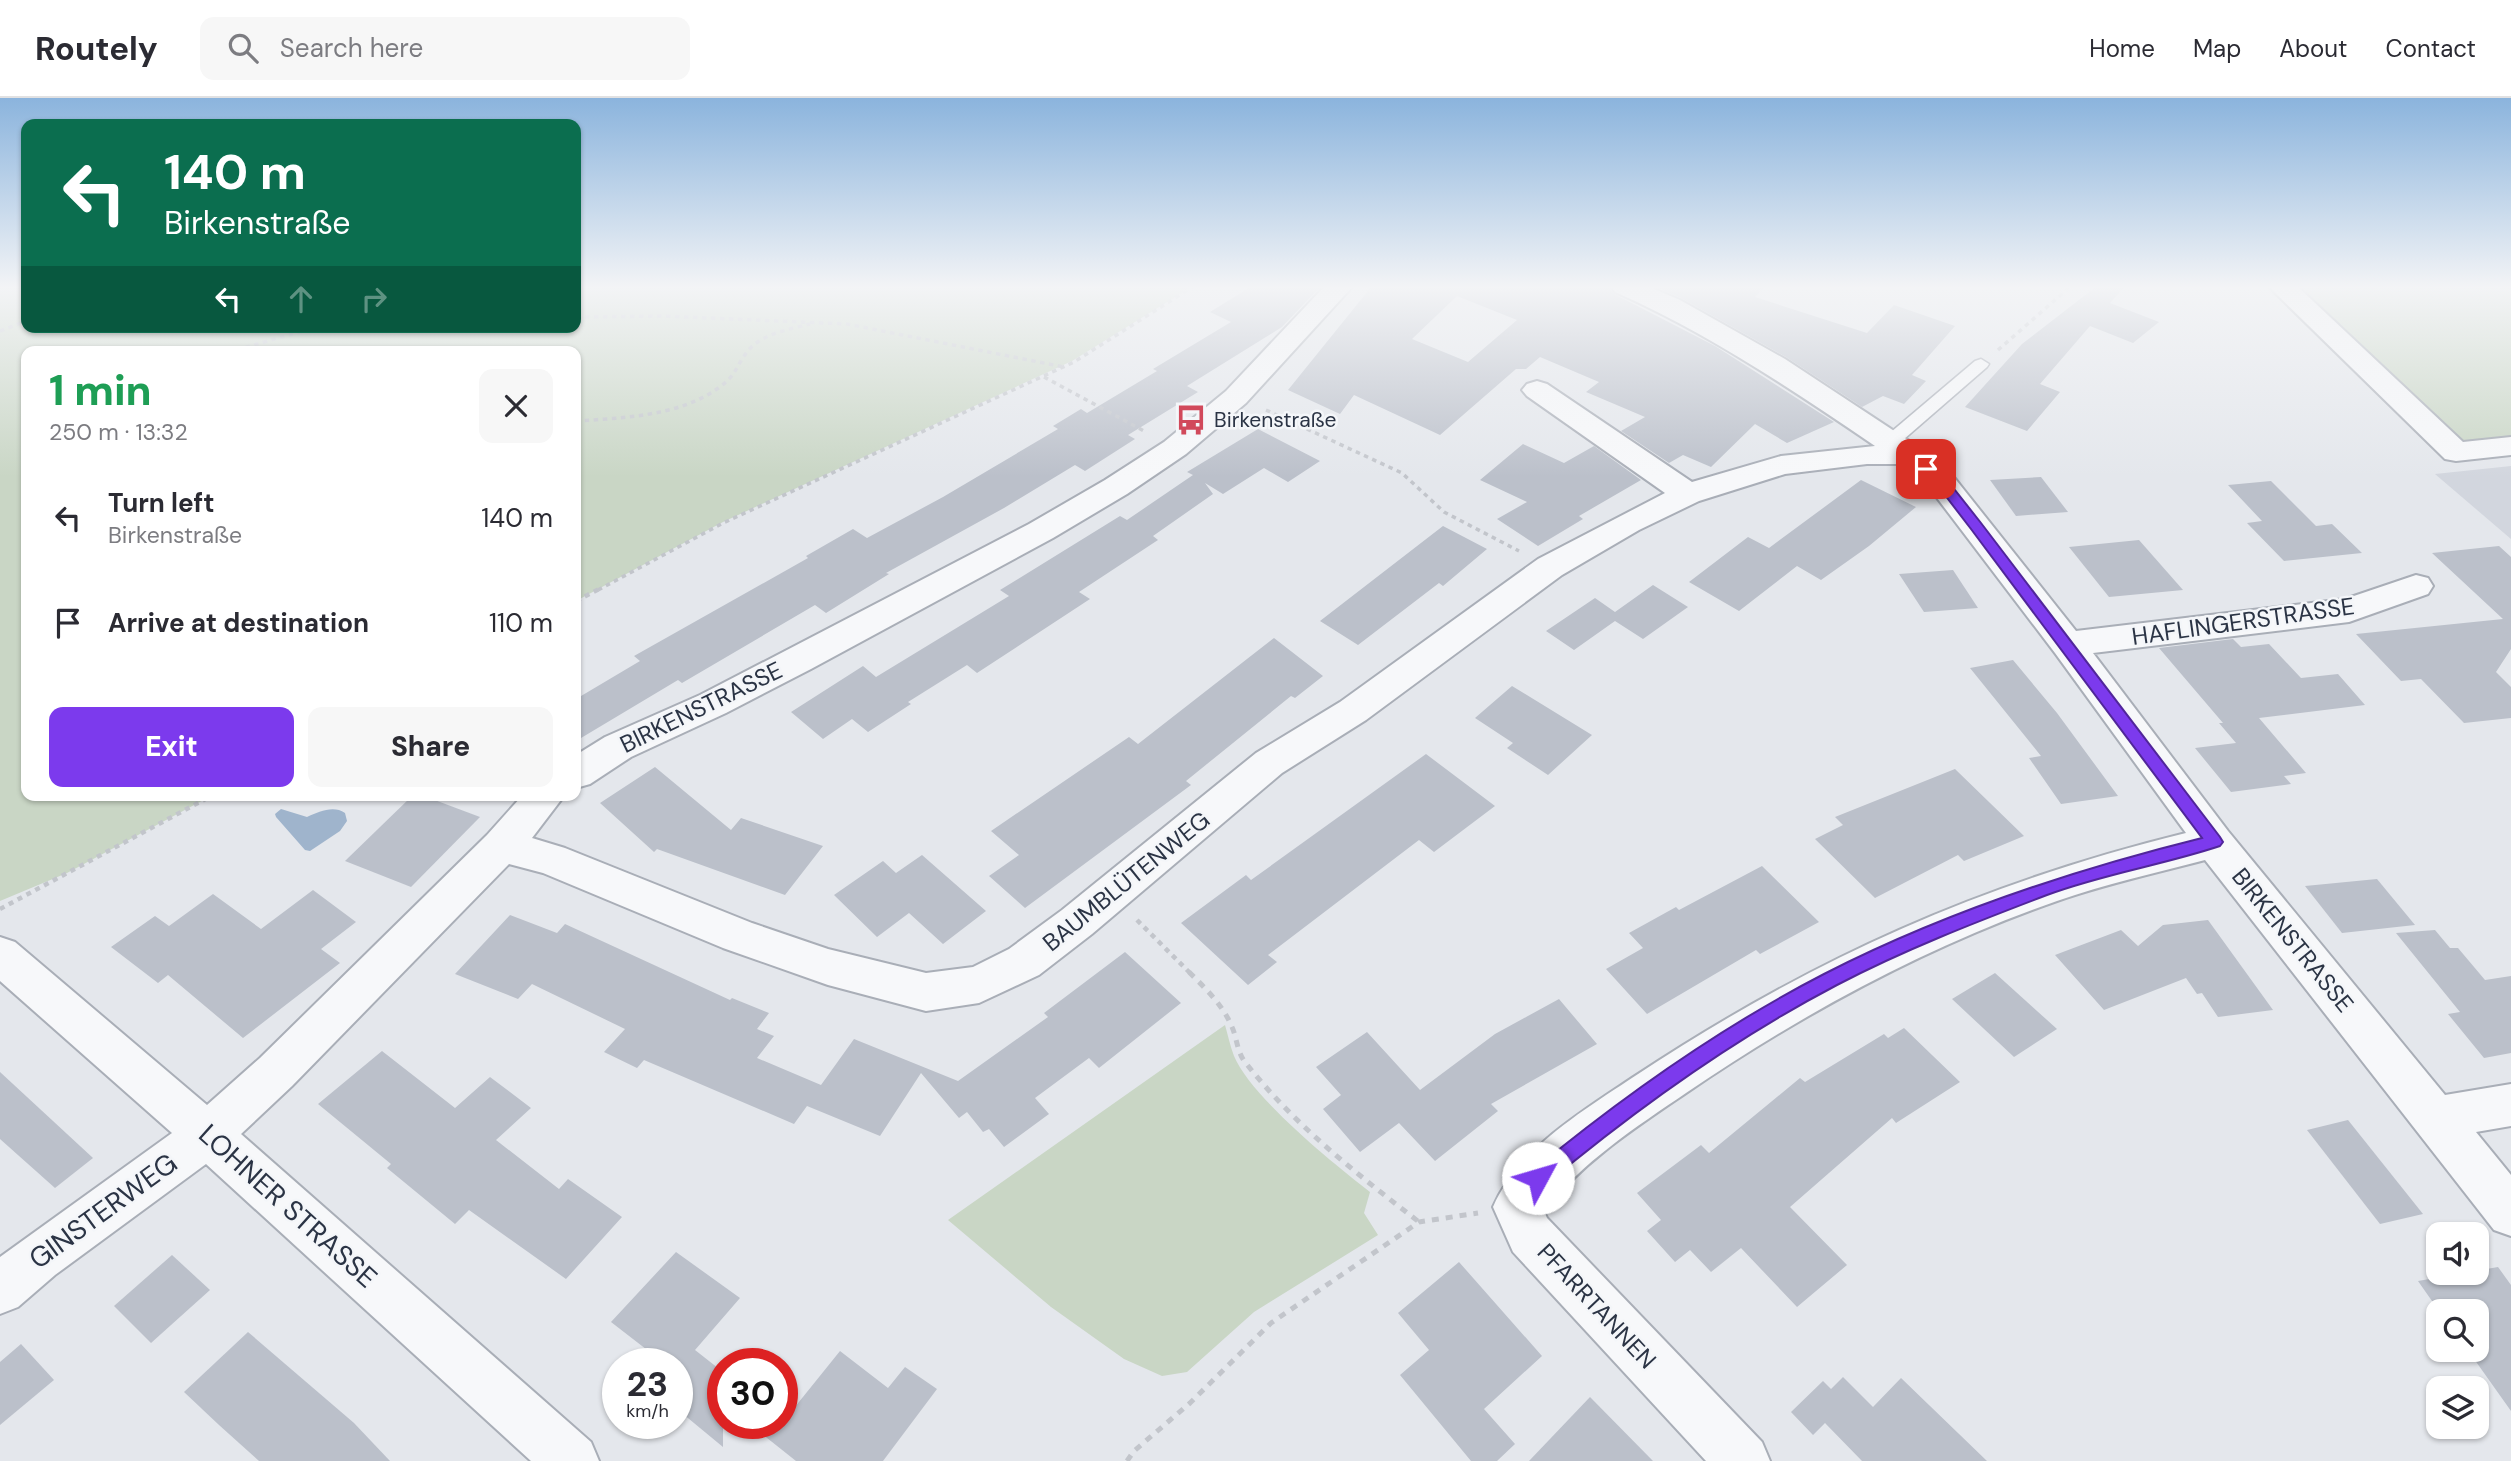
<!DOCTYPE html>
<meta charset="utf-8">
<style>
:root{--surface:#fff;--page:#f7f7f7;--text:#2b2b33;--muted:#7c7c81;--line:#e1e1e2;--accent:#7c3aed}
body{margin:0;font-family:"DM Sans",sans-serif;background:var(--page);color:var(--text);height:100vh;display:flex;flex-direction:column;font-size:26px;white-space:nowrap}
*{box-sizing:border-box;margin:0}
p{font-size:23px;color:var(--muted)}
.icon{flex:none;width:38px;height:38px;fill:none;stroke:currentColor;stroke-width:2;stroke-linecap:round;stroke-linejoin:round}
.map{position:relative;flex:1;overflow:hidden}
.sheet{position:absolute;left:21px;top:248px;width:560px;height:455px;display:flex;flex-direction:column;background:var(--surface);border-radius:14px;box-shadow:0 2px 5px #0004}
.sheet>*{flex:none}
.guide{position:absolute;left:21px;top:21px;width:560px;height:214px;border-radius:14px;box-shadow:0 2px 5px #0004;background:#0b6e4f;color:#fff;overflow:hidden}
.buttons{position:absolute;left:2426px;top:1124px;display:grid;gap:14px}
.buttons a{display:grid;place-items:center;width:63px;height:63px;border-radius:14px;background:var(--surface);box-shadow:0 2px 5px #0004;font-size:35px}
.speed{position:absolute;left:602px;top:1250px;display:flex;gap:14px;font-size:35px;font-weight:700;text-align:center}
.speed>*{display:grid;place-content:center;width:91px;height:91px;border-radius:50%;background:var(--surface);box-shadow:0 2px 5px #0004;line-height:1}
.speed small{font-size:18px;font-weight:400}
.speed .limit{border:10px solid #d22;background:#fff;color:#111}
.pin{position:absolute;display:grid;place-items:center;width:60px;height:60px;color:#fff;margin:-30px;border-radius:14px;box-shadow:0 4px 10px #0006}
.me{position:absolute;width:77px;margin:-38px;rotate:51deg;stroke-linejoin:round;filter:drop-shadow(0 0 5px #0008)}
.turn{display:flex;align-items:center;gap:24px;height:147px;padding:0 28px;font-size:32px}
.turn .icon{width:91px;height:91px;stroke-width:2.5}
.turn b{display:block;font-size:49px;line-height:60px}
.lanes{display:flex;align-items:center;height:66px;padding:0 28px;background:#0003;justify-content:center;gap:35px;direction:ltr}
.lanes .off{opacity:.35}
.round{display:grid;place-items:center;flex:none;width:74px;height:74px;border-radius:14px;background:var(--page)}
.headline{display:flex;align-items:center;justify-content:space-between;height:119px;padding:0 28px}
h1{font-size:42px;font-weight:800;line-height:52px;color:#1e9e55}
.button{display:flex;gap:14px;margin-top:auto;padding:14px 28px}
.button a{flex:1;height:80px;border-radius:14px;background:var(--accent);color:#fff;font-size:28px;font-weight:800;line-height:80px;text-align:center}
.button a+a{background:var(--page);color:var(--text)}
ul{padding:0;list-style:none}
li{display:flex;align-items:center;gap:21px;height:105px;padding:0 28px}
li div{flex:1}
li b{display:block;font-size:26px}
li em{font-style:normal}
header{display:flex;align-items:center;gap:42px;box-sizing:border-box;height:98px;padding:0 35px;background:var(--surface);border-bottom:2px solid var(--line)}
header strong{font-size:33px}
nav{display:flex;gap:38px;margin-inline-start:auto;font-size:24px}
.search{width:490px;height:63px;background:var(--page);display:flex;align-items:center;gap:18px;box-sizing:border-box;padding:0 24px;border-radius:14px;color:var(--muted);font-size:26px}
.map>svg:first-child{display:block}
</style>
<header>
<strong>Routely</strong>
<div class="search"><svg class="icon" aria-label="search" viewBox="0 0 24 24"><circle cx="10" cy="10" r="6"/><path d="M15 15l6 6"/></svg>Search here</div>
<nav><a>Home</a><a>Map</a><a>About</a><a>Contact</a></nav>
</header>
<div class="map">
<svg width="2511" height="1363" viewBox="0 0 2511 1363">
<rect width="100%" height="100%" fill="#e4e7ec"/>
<polygon fill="#d2d6de" points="2511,368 2511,441 2435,376"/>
<g fill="#c9d6c5">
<polygon points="0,188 26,188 26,229 576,229 576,188 1193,188 1072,263 723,424 576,503 576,254 26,254 26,698 211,698 67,775 0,803"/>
<polygon points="2285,188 2511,188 2511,344 2455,352"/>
<path d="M1225,927C1228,937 1230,948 1234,958C1251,999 1334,1066 1370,1094L1364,1115L1378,1137L1254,1214L1187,1274L1162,1278L1124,1261L1051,1209L948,1122Z"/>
</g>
<path fill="#9fb4cc" d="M281,711L307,719C319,714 333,707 345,715L347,723L340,733L310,753L305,752L276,719L275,716Z"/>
<g fill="#bbc0ca" fill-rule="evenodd">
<polygon points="1252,188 1321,188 1282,229 1187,288 1198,294 1128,337 1135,341 1085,373 1075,367 1004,410 886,475 889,476 826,515 815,507 682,585 678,582 576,643 576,601 640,563 634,558 808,460 806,458 853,431 867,440 943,399 1058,331 1053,328 1081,311 1087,315 1157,273 1153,271 1231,224 1210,214"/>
<path d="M1372,188H1608L1614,196L1715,248L1834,324L1787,345L1755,326L1711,369L1683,357L1669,365L1621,333L1645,319L1586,294L1599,284L1540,259L1526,271H1516L1440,337L1354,297L1340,316L1288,292ZM1457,198L1517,222L1468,264L1412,241Z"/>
<polygon points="1654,188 1765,188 1755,199 1867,235 1894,207 1955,228 1912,277 1926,283 1904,306 1883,298 1862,309 1786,259 1681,200"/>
<polygon points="2097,188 2125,188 2110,205 2159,224 2133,245 2090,228 2040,286 2060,294 2027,333 1965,309 2022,246"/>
<polygon points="1258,331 1320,363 1288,384 1264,370 1223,396 1205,385 1213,396 1153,438 1158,442 1079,494 1090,501 977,575 967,567 908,604 911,606 868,634 852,621 823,641 791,614 863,568 876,579 1009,498 1000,492 1120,418 1127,422 1193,377 1187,374"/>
<polygon points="1523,346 1564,365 1594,348 1641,382 1579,418 1583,421 1538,448 1497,421 1527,404 1480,382"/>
<polygon points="2041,379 2068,414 2016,418 1990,382"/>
<polygon points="1861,382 1916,409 1869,448 1821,482 1797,468 1739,513 1689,484 1748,439 1769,450"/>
<polygon points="2271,383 2316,428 2332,426 2362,455 2284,463 2247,425 2262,423 2228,387"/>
<polygon points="1443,428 1487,451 1443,488 1439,485 1358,547 1320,523"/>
<polygon points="2139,442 2183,492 2109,499 2069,449"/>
<polygon points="2499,448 2511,459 2511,551 2496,574 2511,589 2511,620 2464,625 2421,581 2401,583 2356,536 2503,521 2432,455"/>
<polygon points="1953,472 1978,510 1924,514 1899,476"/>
<polygon points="1653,487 1688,509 1643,541 1615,523 1574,552 1546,533 1595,500 1615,514"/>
<polygon points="1274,540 1323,578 1295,600 1291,598 1186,683 1191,687 1025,810 989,778 1019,757 991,733 1129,639 1138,646"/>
<polygon points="2233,541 2241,549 2269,546 2301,580 2338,576 2365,607 2259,620 2306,675 2284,678 2291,686 2231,694 2195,650 2236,645 2219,625 2223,625 2159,550"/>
<polygon points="2013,562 2057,615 2118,698 2061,706 2029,660 2041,658 1970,570"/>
<polygon points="1512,588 1592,637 1548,677 1507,650 1513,645 1475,620"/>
<polygon points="1426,656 1495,708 1434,754 1419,742 1268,857 1277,864 1248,887 1181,825 1246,777 1251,782"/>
<polygon points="655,669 731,732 741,720 823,748 785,797 657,751 654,754 600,705"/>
<polygon points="1955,671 2024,738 1964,763 1958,757 1875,800 1815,741 1843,727 1835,719"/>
<polygon points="412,698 424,698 480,719 411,789 345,763"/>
<polygon points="922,757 986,813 943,846 909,815 877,839 834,797 883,763 896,775"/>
<polygon points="1762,768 1819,824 1760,856 1756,852 1647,916 1606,871 1643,850 1629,835 1676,809 1679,812"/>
<polygon points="2377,781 2415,827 2342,835 2305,788"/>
<polygon points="313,792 356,824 321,851 340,865 243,940 168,877 158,885 111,849 155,818 169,828 213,796 261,831"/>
<polygon points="510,817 557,835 565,826 730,902 732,900 769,915 757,931 774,938 757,960 821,987 854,941 958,983 1048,919 1044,915 1125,854 1181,905 1099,970 1089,960 1035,1000 1049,1016 1004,1049 989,1031 983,1034 967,1014 959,1020 921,975 880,1038 807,1008 794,1026 644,962 637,970 604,954 625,931 532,886 518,901 455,876"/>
<polygon points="2208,822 2273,912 2218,919 2202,895 2197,896 2186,880 2104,912 2055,857 2121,832 2138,848 2163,827"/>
<polygon points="2435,832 2450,850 2458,850 2485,882 2511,878 2511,955 2484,960 2448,916 2460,914 2396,835"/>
<polygon points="1995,875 2057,931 2014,959 1952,901"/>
<polygon points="1559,901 1597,946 1491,1006 1498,1013 1435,1063 1399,1025 1360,1054 1323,1011 1341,997 1316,969 1367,934 1420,992 1495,936"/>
<polygon points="1904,930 1960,984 1896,1025 1892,1020 1790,1109 1847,1167 1797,1209 1741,1150 1711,1174 1690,1152 1675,1164 1647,1133 1661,1122 1637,1095 1701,1047 1709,1055 1800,980 1805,984 1884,936 1888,940"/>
<polygon points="382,953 455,1010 490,979 531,1010 496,1042 559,1091 568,1081 622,1119 566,1181 469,1112 455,1126 387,1070 391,1066 318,1006"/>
<polygon points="0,974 93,1060 55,1090 0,1041"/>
<polygon points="2348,1022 2423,1116 2380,1126 2307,1032"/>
<polygon points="676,1154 740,1200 695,1252 723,1274 723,1349 677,1311 677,1265 664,1265 611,1224"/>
<polygon points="172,1157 210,1192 151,1245 114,1208"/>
<polygon points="1459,1164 1542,1258 1484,1311 1515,1346 1497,1363 1471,1363 1400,1277 1429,1252 1398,1215"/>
<polygon points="2498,1169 2511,1187 2511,1313 2467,1251 2476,1251 2476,1213 2439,1213 2418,1183"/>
<polygon points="248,1234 354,1325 390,1363 259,1363 219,1327 184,1294"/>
<polygon points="21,1246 54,1282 0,1327 0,1264"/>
<polygon points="840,1253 888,1290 905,1269 937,1291 883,1363 796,1363 748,1325 782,1325"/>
<polygon points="1843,1279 1873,1309 1901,1280 1987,1363 1862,1363 1825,1325 1813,1337 1791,1314 1823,1283 1831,1291"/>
<polygon points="1590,1299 1653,1363 1529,1363"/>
</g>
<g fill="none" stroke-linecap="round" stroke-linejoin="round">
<g stroke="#a9aeb7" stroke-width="3">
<polygon id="lane" points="1981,261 1989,266 1987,269 1896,348 1884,348 1882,344 1884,340 1975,263"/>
</g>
<g stroke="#a9aeb7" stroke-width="4">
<g id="street">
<polygon points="1325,188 1353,188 1246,305 1186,356 1127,396 1053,440 811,571 726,615 631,659 590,686 576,690 576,657 605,639 700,597 785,553 1029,426 1105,382 1164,344 1226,293"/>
<path d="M1611,188H1647L1680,202L1785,261L1920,350L1953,378L2076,533L2345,501L2416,477L2428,480L2433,488L2428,496L2349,524L2093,555L2228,733L2445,997L2511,986V1028L2476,1034L2511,1077V1138L2494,1132L2205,762C2156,775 2105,786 2057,803C1925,849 1802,916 1686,995C1636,1029 1582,1064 1544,1113L1547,1120L1762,1344L1770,1363H1706L1513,1154L1493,1109C1518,1051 1584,1012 1635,978C1812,861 1979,786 2186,735L2055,555L1931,392L1901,366H1867L1785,376L1699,403L1639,432L1562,477L1366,622L1282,675L1092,836L1039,877L979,905L926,913L828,887L723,850L543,775L509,766L292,988L241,1036L591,1344L599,1363H531L206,1066L55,1177L18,1209L0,1216V1159L172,1035L0,883V839L15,844L207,1007L260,960L487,737L522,698H564L532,740L565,750L752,825L828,851L926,875L973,869L1009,851L1062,812L1256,655L1340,604L1538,461L1665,395L1527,298L1522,292L1527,286L1537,283L1547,286L1692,384L1781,358L1875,348C1791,291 1708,235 1615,194Z"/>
<polygon points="2268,188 2297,188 2463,344 2511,339 2511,357 2456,363 2445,361"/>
</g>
</g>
<g stroke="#c2c5cb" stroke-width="3.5" stroke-dasharray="4.5 4.5" stroke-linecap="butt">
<polyline points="576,219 663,218 847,226 1064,269"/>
<polyline points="0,233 26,223"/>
<polyline points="1998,252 2071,188"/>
<polyline points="238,254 243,250 317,229"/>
<polyline points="1044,279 1144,333"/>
<polyline points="1266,312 1402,375 1444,414 1519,453"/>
<path d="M576,323C624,320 682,318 721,288C737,276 736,268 747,254C760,236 790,231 810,226"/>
<polyline points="598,492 723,425 1074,264 1194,188"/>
</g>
<g stroke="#c2c5cb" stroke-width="4.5" stroke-dasharray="5 5" stroke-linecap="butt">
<polyline points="576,503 601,490"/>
<polyline points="0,811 211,698"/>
<polyline points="1137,822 1191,876"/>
</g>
<g stroke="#c2c5cb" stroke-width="5" stroke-dasharray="7 7" stroke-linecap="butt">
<path d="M1189,874C1205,890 1223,907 1232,929C1237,940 1237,954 1245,964C1294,1027 1357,1076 1419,1124"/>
<polyline points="1127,1363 1134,1353 1190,1305 1271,1225 1419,1124 1478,1115"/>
</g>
<use href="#lane" fill="#f7f8fa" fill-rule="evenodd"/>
<use href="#street" fill="#f7f8fa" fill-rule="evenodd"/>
</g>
<linearGradient id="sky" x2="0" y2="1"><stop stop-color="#8bb4dd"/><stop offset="0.5" stop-color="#f3f4f6"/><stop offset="1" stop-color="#f3f4f6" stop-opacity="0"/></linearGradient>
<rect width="2511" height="379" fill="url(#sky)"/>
<path fill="#7c3aed" stroke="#51269a" stroke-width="2" d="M1926,367L1947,382L1981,425L2220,739L2223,744L2220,748C2163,767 2103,776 2047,797C1976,824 1904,852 1837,887C1732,942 1636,1011 1545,1087L1538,1090L1531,1087L1528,1080L1531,1074C1622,999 1719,930 1824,876C1943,815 2073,772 2202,740L1971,431L1938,388L1921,374V368Z"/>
<defs>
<g id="bus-bare" transform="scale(2.415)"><path d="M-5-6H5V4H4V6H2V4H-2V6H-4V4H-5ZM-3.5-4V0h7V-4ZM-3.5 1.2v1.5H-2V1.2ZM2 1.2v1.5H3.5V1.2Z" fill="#d1495b" stroke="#f4f6f9" stroke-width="2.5" paint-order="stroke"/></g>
</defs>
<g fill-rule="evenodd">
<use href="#bus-bare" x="1191" y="322"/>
</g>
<g text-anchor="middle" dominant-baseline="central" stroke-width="5" stroke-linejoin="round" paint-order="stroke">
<g font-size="21" fill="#2b3445" stroke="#f4f6f9" text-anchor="start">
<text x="1214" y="322">Birkenstraße</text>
</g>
<g font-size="24" fill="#2b3445" stroke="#f4f6f9">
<text transform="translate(2243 523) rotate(-8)">HAFLINGERSTRASSE</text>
<text transform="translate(701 609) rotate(-26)">BIRKENSTRASSE</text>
<text transform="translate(1126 783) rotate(-39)">BAUMBLÜTENWEG</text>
<text transform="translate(2293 842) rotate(51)">BIRKENSTRASSE</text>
<text transform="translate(1597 1208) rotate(47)">PFARRTANNEN</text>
</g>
<g font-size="28" fill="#2b3445" stroke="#f4f6f9">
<text transform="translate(288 1108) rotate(42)">LOHNER STRASSE</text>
<text transform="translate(103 1113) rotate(-36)">GINSTERWEG</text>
</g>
</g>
</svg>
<div class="buttons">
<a><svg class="icon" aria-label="sound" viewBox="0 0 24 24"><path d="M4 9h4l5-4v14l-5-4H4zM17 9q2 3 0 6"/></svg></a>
<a><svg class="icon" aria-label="search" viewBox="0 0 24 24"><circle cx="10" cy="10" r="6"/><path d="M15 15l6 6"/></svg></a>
<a><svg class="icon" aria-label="layers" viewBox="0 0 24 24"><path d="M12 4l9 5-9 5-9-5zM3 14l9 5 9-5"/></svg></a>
</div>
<div class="speed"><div>23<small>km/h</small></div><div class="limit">30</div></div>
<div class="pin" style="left:1926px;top:371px;background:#d93025"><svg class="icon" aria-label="arrive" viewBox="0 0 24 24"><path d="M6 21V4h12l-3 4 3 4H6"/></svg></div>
<svg class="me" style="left:1538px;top:1080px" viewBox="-20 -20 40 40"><circle r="19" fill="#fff"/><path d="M0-13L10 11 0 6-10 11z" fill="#7c3aed"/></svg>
<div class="guide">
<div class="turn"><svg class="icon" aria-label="left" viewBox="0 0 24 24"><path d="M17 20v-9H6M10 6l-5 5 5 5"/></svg><div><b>140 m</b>Birkenstraße</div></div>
<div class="lanes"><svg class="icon" aria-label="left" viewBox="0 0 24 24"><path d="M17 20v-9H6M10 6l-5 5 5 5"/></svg><svg class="icon off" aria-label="ahead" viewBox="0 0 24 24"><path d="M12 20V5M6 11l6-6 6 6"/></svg><svg class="icon off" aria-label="right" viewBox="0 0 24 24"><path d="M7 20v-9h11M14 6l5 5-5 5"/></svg></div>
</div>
<section class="sheet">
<div class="headline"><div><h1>1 min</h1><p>250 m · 13:32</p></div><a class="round"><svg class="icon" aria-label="close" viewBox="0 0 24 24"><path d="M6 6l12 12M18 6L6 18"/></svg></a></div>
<ul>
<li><svg class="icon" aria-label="left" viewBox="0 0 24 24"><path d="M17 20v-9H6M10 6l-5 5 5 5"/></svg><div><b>Turn left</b><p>Birkenstraße</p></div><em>140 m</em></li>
<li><svg class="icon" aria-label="arrive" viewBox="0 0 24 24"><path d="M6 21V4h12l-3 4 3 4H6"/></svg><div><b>Arrive at destination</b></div><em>110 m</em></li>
</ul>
<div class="button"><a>Exit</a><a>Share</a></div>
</section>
</div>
